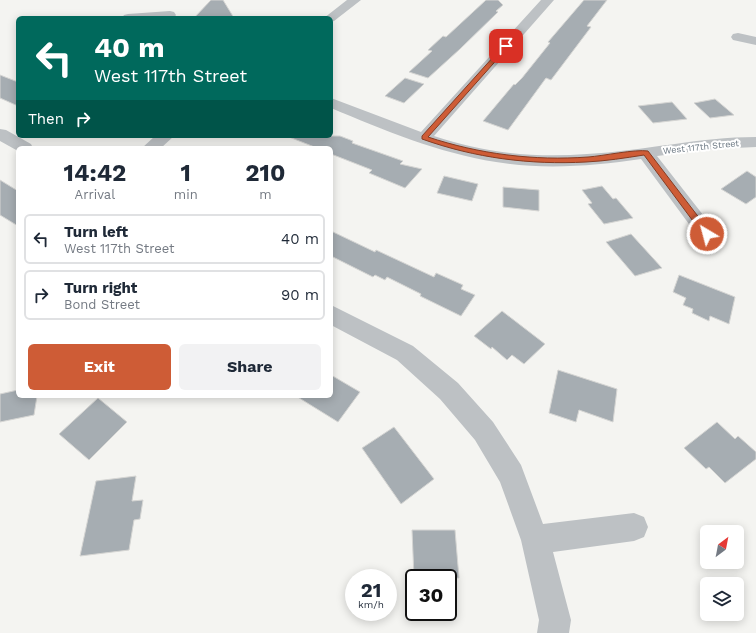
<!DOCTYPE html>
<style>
:root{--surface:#fff;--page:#f2f2f3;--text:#1f2937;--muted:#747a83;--line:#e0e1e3;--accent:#ce5c36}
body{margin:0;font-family:"Work Sans",sans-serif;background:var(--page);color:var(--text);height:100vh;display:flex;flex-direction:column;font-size:15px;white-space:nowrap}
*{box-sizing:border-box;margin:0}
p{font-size:13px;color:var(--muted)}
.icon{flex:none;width:22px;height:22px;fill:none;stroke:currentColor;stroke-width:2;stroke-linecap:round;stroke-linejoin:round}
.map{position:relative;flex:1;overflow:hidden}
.side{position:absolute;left:16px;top:146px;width:317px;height:252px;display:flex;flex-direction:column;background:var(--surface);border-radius:6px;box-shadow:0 2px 10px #0003}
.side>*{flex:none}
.top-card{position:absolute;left:16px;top:16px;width:317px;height:122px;border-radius:6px;box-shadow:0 2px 10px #0003;background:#00695c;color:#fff;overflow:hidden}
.needle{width:26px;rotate:32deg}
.controls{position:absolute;left:700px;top:525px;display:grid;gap:8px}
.controls a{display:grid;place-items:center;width:44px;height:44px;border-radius:6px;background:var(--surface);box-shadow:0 2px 10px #0003;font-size:20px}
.speed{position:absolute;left:345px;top:569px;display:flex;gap:8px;font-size:20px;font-weight:700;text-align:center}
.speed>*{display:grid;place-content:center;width:52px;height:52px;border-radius:50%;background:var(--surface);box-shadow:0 2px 10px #0003;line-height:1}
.speed small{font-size:10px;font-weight:400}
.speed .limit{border:2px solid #111;border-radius:6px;background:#fff;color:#111}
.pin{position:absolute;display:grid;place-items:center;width:34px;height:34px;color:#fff;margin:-17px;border-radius:8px;box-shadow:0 2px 6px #0006}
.me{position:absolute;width:44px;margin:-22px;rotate:323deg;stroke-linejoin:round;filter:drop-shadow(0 0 3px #0008)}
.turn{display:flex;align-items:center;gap:14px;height:84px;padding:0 12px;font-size:18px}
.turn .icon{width:52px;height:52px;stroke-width:2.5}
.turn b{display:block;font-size:28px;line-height:34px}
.then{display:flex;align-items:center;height:38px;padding:0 12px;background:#0003;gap:8px;font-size:15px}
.eta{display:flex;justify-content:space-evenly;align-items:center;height:68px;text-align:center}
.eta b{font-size:24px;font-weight:700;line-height:28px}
.cta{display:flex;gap:8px;margin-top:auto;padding:8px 12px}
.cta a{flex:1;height:46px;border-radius:6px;background:var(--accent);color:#fff;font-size:16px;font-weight:700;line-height:46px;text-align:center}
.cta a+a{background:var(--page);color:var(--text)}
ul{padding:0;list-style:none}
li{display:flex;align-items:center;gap:12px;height:50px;margin:0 8px 6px;padding:0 4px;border:2px solid var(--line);border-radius:6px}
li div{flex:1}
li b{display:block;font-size:15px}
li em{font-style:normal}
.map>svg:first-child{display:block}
</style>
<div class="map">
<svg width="756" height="633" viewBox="0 0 756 633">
<rect width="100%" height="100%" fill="#f4f4f1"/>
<g fill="#a6adb2" stroke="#d5d5d3">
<polygon points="211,0 223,0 234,18 194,18"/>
<polygon points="486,0 498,0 503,5 496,11 498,12 460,49 428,78 409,72 432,51 428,50 443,36 446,37"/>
<polygon points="584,0 607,0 587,26 591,27 551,80 546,78 508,130 483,121 514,84 515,85 522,78 550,43 548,42"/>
<polygon points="0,75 18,82 18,106 0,98"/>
<polygon points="405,78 424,84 404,103 385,96"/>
<polygon points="715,99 734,115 710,118 694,103"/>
<polygon points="672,102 687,119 653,123 638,106"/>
<polygon points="289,136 340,136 353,141 352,143 403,161 400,164 422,169 405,188 369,173 372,170 331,154 331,148 317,148 289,137"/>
<polygon points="747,171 756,177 756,197 746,204 721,189"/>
<polygon points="444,176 478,184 472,201 437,193"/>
<polygon points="0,180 18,191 18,226 0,215"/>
<polygon points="602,186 613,199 616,198 633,218 604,224 588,204 592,203 582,190"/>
<polygon points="503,187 539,190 539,211 503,207"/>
<polygon points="331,231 375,252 376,250 434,277 436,273 463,285 461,289 475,295 461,316 420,296 421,294 387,277 385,280 375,275 373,277 331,256"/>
<polygon points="631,234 662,268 635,276 606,242"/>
<polygon points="679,275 735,297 729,324 710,316 709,321 692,313 693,309 683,305 686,298 673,292"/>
<polygon points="502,311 545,344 524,364 512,355 507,360 492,347 491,349 474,336"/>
<polygon points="558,370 617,389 613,422 579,410 576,422 549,413"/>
<polygon points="331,375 360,392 338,422 296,396 331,396"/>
<polygon points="18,390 18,396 37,396 34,415 0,422 0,394"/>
<polygon points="98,398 127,422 89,460 59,434"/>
<polygon points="717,422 735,439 738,436 756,452 756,459 725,483 709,467 706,469 684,448"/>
<polygon points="394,427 434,479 401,504 362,448"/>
<polygon points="136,476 132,501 143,500 140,519 134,520 129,550 80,556 96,481"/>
<polygon points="412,530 455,530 459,578 414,578"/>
</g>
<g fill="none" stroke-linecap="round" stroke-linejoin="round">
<g fill="#bdc1c4" fill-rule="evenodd">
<polygon points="347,0 361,0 334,21 331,22 331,18 324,18"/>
<path d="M541,0H554L434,136C484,153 535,158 587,154C644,151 699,137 756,137V147L713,149L657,156L714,229L717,234L714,239L707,241L700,239L641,159C594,166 544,170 496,162C438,153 384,130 331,108V98L421,132Z"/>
<polygon points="170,11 174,12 176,15 174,18 122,18 124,15 128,14"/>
<polygon points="738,33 756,37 756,45 733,40 731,37 733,34"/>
<polygon points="0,129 6,130 31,144 33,148 18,148 18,151 0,141"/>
<polygon points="155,136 174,136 161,148 142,148"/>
<polygon points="331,305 413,346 458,383 493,422 521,465 543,524 634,513 644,517 648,527 644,537 634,541 553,552 571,620 569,633 537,633 539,620 521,540 500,482 475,440 440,399 397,360 331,325"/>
</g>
</g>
<path fill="#ce5c36" stroke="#863c23" d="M504,45L509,46L428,137C479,154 534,161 588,157C603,156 635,149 648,151L710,232V236H704L644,155C625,158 606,161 586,162C530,165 475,158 422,139V136Z"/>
<g text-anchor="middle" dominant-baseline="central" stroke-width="4" stroke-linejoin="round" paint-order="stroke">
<g font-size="9" fill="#66737e" stroke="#fff">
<text transform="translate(701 147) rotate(-6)">West 117th Street</text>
</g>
</g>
</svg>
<div class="controls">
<a><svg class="needle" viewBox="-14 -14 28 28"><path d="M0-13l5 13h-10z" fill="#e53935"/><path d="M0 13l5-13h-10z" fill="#747a83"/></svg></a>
<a><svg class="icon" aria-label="layers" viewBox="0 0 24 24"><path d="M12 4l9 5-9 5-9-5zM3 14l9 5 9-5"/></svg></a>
</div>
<div class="speed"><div>21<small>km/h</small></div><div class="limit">30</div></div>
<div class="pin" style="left:506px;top:46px;background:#d93025"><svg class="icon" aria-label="arrive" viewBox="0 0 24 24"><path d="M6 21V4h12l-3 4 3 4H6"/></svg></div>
<svg class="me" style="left:707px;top:234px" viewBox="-20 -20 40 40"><circle r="17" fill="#ce5c36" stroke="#fff" stroke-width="3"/><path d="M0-11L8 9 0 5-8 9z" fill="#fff"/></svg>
<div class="top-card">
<div class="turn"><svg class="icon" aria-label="left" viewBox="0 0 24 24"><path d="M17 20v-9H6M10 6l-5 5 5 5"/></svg><div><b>40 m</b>West 117th Street</div></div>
<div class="then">Then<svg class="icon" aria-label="right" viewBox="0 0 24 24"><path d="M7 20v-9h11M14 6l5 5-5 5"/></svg></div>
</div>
<section class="side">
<div class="eta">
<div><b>14:42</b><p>Arrival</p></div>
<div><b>1</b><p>min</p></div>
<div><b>210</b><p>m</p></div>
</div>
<ul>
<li><svg class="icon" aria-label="left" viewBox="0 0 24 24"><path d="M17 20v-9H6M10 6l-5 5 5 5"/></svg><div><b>Turn left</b><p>West 117th Street</p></div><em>40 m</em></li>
<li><svg class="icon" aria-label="right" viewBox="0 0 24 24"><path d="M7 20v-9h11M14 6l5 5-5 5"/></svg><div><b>Turn right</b><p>Bond Street</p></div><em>90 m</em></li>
</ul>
<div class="cta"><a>Exit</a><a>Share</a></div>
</section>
</div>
